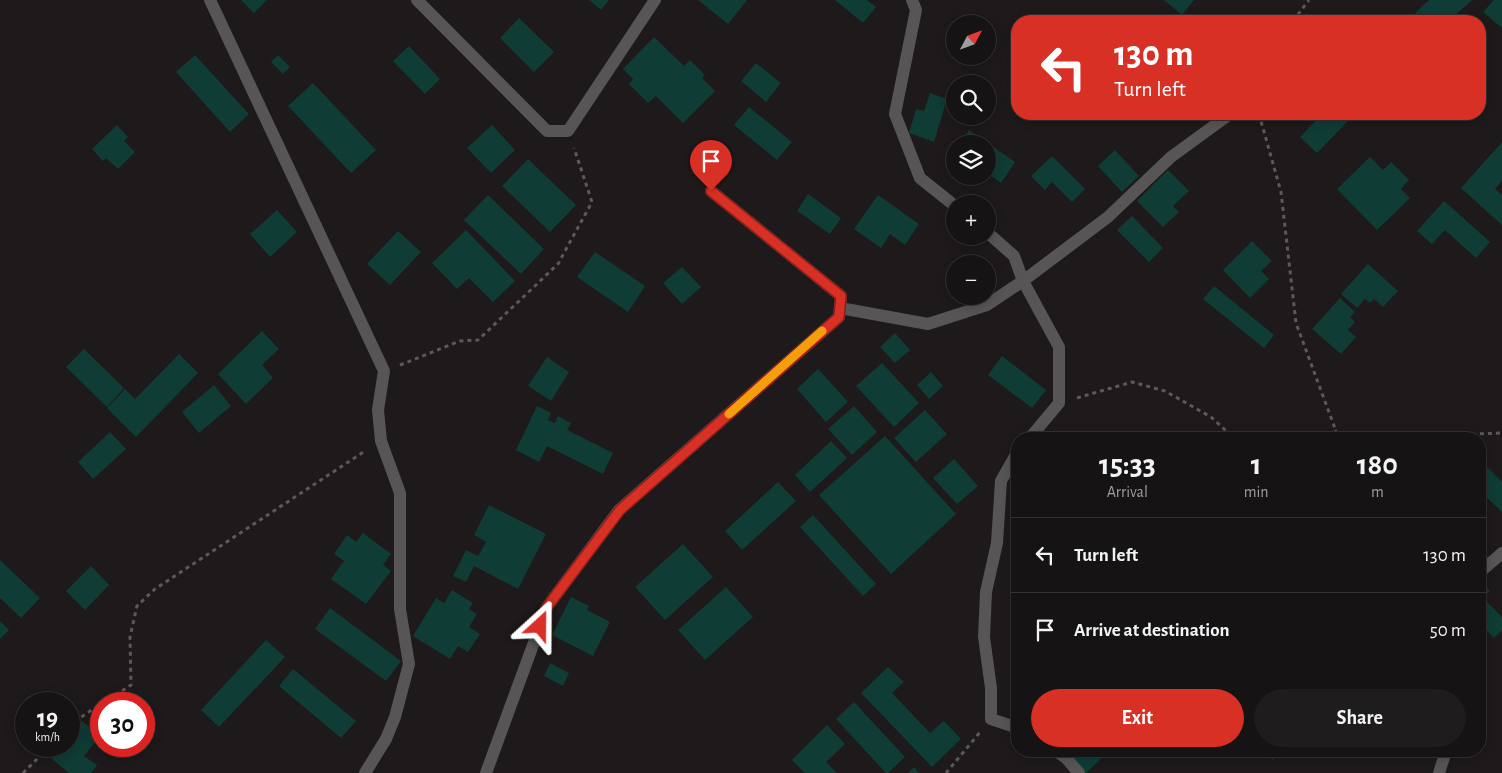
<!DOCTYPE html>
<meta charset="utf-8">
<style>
:root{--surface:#161314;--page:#1f1c1d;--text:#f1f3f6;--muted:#9e9ea0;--line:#353234;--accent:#d93025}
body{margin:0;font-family:"Alegreya Sans",sans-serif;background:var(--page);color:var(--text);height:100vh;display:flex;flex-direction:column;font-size:19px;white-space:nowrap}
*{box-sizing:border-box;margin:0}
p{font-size:16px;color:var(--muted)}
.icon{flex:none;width:28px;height:28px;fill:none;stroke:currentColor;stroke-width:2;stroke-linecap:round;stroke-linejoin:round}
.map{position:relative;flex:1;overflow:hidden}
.drawer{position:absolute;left:1011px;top:432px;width:475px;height:325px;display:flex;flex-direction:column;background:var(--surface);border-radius:20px;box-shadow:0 2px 12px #0003,0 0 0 1px var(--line)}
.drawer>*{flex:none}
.banner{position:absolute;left:1011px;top:15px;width:475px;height:105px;border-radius:20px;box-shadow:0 2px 12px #0003,0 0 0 1px var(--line);background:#d93025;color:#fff;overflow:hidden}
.needle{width:32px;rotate:49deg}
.tools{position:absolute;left:946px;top:15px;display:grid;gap:10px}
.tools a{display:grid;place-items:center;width:50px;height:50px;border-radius:50%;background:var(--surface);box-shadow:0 2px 12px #0003,0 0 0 1px var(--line);font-size:25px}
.speed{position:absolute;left:15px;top:692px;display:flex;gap:10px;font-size:25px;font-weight:700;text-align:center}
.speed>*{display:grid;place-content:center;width:65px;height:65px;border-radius:50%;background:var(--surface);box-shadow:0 2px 12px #0003,0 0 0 1px var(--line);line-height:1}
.speed small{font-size:12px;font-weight:400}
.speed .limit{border:8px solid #d22;background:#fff;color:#111}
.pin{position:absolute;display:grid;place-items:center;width:42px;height:42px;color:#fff;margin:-51px -21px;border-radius:50% 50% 50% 0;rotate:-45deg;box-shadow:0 0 5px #0007}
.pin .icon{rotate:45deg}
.me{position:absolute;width:55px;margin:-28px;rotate:24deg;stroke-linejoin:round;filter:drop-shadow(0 0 4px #0008)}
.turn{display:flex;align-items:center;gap:18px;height:105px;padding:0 20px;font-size:22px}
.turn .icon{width:65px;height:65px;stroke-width:2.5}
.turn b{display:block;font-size:35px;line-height:42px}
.eta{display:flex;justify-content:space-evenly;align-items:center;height:85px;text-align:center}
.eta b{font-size:30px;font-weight:700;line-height:35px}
.cta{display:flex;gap:10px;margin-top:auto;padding:10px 20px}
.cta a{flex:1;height:58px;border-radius:30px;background:var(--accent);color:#fff;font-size:20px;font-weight:700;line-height:58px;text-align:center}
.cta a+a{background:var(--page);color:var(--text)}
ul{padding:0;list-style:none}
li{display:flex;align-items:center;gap:15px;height:75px;padding:0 20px;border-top:1px solid var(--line)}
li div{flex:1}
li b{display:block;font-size:19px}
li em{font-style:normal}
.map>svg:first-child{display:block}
</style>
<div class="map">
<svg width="1502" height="773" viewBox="0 0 1502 773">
<rect width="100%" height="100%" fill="#1e191a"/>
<g fill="#0f3c35">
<polygon points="241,0 267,0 254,13"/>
<polygon points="589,0 609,0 601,10"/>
<polygon points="698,0 747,0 728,24"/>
<polygon points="835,0 867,0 876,7 863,23"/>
<polygon points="1164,0 1194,0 1182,15"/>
<polygon points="1429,0 1472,0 1449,21 1423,21 1415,13"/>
<polygon points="1494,0 1502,0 1502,28 1483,12"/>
<polygon points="519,18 554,52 534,72 500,38"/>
<polygon points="654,37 684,66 690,60 705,75 702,78 715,91 683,123 656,96 648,103 629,84 633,79 623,69"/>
<polygon points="409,46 440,79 425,94 393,61"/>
<polygon points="195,55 249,114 230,132 176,72"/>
<polygon points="278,55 290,67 283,74 271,62"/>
<polygon points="1480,55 1487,63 1480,69"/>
<polygon points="756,63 781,83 766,102 741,81"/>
<polygon points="313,83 376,150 351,173 288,106"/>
<polygon points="930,93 947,99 934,142 909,133 916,109 924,111"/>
<polygon points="749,107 792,142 777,160 734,125"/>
<polygon points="1322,114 1341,114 1348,121 1317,153 1300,137"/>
<polygon points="117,125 128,137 124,141 135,152 118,169 106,158 103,161 92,149"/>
<polygon points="492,125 515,150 491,173 467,148"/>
<polygon points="969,130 1015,162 1001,183 988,173 988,144 960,144"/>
<polygon points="1502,142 1502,181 1495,189 1502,195 1502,225 1461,188"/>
<polygon points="1115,150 1139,176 1122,192 1098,166"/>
<polygon points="1052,156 1085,189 1072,202 1052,182 1045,190 1031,176"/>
<polygon points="1370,157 1383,170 1391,162 1409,180 1401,189 1410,198 1377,230 1337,189"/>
<polygon points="528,159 576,205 550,232 502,186"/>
<polygon points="1168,170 1189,191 1173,206 1179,212 1163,227 1137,201"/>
<polygon points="808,194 841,218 830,234 797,211"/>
<polygon points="488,195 544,249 521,274 464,220"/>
<polygon points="878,195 919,224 905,245 890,234 881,248 854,229"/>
<polygon points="1444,201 1490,242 1476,258 1445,230 1432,244 1417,231"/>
<polygon points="277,210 297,232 270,257 250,234"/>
<polygon points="1132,216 1163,248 1149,262 1117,230"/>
<polygon points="466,230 515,281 493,302 469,278 457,289 432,263"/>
<polygon points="398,231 421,252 390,285 367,264"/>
<polygon points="1252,241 1272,261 1261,271 1269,279 1250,298 1223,270"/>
<polygon points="595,252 645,286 628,312 577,277"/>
<polygon points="1368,264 1398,291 1383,307 1374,299 1370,303 1365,299 1357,308 1341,294"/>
<polygon points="682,267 701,287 682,304 663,283"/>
<polygon points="1214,286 1274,335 1264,348 1203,299"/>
<polygon points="1340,298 1355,312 1350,317 1355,322 1348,330 1356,337 1341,354 1312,329"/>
<polygon points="262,331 279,349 262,365 273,378 246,404 218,374"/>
<polygon points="895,333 910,350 895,363 880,347"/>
<polygon points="84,349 124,388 107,407 66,367"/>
<polygon points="179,354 198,373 136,437 107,408 125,389 135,399"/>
<polygon points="1002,356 1046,390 1032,408 988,375"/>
<polygon points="547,357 569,372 551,401 528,386"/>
<polygon points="882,363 919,403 894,427 856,386"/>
<polygon points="818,369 848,402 826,422 797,389"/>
<polygon points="931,372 943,386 929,399 917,385"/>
<polygon points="214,385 231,406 199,433 182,412"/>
<polygon points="537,406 551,413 548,420 555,423 558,416 571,423 567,430 613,453 603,474 547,446 539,462 516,450"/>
<polygon points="854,406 877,432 852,455 828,429"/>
<polygon points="925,410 947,434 916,462 894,438"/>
<polygon points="110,432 126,449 93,479 78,462"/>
<polygon points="885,436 956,514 891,574 819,495"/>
<polygon points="831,441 847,458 810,492 795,475"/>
<polygon points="954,459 978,486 957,504 933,478"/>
<polygon points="1480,460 1502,482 1502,512 1480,491"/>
<polygon points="778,482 796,501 742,550 725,531"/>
<polygon points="489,505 546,534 518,589 474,566 466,582 453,576 466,550 478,556 486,542 474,535"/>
<polygon points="813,515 876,584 863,596 800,527"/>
<polygon points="363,533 391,554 383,565 391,571 366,604 331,579 344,561 334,554 347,535 356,542"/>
<polygon points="683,544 713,577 665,620 635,587"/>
<polygon points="0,560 40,598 21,618 0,598"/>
<polygon points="91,566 109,585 85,610 66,591"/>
<polygon points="1480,581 1490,591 1483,598 1502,617 1502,630 1494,638 1480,623"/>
<polygon points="726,587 753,617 705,660 678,630"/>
<polygon points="452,590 473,603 469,609 477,614 469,627 480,634 468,652 458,646 450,659 413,636 436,598 444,603"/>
<polygon points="571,597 589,606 587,610 610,622 593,656 552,635"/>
<polygon points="330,608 401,661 386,681 315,629"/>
<polygon points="0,621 9,630 0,639"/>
<polygon points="266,640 285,657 219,727 201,710"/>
<polygon points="550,663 569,673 563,686 544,676"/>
<polygon points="888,667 904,682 892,693 930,733 944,721 961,739 932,767 861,693"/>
<polygon points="293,669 356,721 341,738 279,686"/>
<polygon points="854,702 905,757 888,773 886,773 836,719"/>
<polygon points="82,721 100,736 84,756 97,765 91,773 69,773 52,759 62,746 69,746 69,738"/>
<polygon points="827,725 845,744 826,762 837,773 805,773 792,760"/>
<polygon points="1066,751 1109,751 1086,773"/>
<polygon points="1261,751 1279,751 1273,760"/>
<polygon points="914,767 919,773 908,773"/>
</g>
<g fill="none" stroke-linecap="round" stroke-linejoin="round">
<g stroke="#5d5959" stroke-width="3" stroke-dasharray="4 4" stroke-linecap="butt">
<polyline points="1293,21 1309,0"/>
<polyline points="1259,114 1281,192 1296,323 1336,431"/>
<polyline points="400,365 460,341 478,340 558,264 592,202 574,148"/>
<polyline points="1077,398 1132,382 1165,391 1211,417 1235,439"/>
<polyline points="1328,439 1336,431 1361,439"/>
<polyline points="1465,439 1476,434 1502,433"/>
<polyline points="102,704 131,685 130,637 137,606 155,589 365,451"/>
<polyline points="69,727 75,721 101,704"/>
<polyline points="23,773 50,746"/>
<polyline points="946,773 981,731"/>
</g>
<g stroke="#575555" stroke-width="12">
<polyline points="210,0 384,371 378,410 381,441 400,493 400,609 409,664 395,717 386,739 365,773"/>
<polyline points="417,0 547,131 568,131 655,0"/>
<polyline points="912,0 916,10 895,114 920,178 955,206"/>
<polyline points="988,233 1014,256 1023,281 1059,347 1059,403 1029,439"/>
<polyline points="840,308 928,324 987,305 1023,281 1108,217 1171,157 1230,114"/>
<polyline points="1018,451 1001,481 997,543 986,592 984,637 991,688 991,719 1018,728"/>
<polyline points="1480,572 1502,553"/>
<polyline points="1056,751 1066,758 1079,773"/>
<polyline points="486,773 547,607 619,510 839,317 841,296 711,191"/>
<polyline points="1439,773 1446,751"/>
</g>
</g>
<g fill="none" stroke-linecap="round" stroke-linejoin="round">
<g stroke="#8d1f18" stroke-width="12">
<polyline id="route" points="540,626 547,607 620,510 839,317 841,296 711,191"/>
</g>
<use href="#route" stroke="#d93025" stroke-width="9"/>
<polyline stroke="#f59e0b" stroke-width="9" points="729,414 822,331"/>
</g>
</svg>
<div class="tools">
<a><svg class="needle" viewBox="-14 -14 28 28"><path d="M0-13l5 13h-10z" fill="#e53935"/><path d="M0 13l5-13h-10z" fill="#9e9ea0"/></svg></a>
<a><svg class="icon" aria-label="search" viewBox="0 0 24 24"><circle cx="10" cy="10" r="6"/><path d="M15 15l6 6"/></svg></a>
<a><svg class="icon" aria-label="layers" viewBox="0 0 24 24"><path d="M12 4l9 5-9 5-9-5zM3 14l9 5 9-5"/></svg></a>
<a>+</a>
<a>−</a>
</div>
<div class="speed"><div>19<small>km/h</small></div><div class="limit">30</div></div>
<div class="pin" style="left:711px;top:191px;background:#d93025"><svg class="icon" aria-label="arrive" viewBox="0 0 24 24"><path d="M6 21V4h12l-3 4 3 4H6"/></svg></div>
<svg class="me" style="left:540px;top:626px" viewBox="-20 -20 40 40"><path d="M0-17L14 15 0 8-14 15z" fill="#d93025" stroke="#fff" stroke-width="4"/></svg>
<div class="banner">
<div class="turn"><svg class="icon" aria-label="left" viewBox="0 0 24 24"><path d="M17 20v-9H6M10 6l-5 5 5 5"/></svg><div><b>130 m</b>Turn left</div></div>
</div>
<section class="drawer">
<div class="eta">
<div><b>15:33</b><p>Arrival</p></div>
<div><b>1</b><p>min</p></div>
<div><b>180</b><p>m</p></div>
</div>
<ul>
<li><svg class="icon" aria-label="left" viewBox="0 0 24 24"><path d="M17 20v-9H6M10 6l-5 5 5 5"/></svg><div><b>Turn left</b></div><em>130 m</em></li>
<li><svg class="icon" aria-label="arrive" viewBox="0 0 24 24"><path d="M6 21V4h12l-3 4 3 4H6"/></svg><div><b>Arrive at destination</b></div><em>50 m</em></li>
</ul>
<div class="cta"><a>Exit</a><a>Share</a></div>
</section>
</div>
